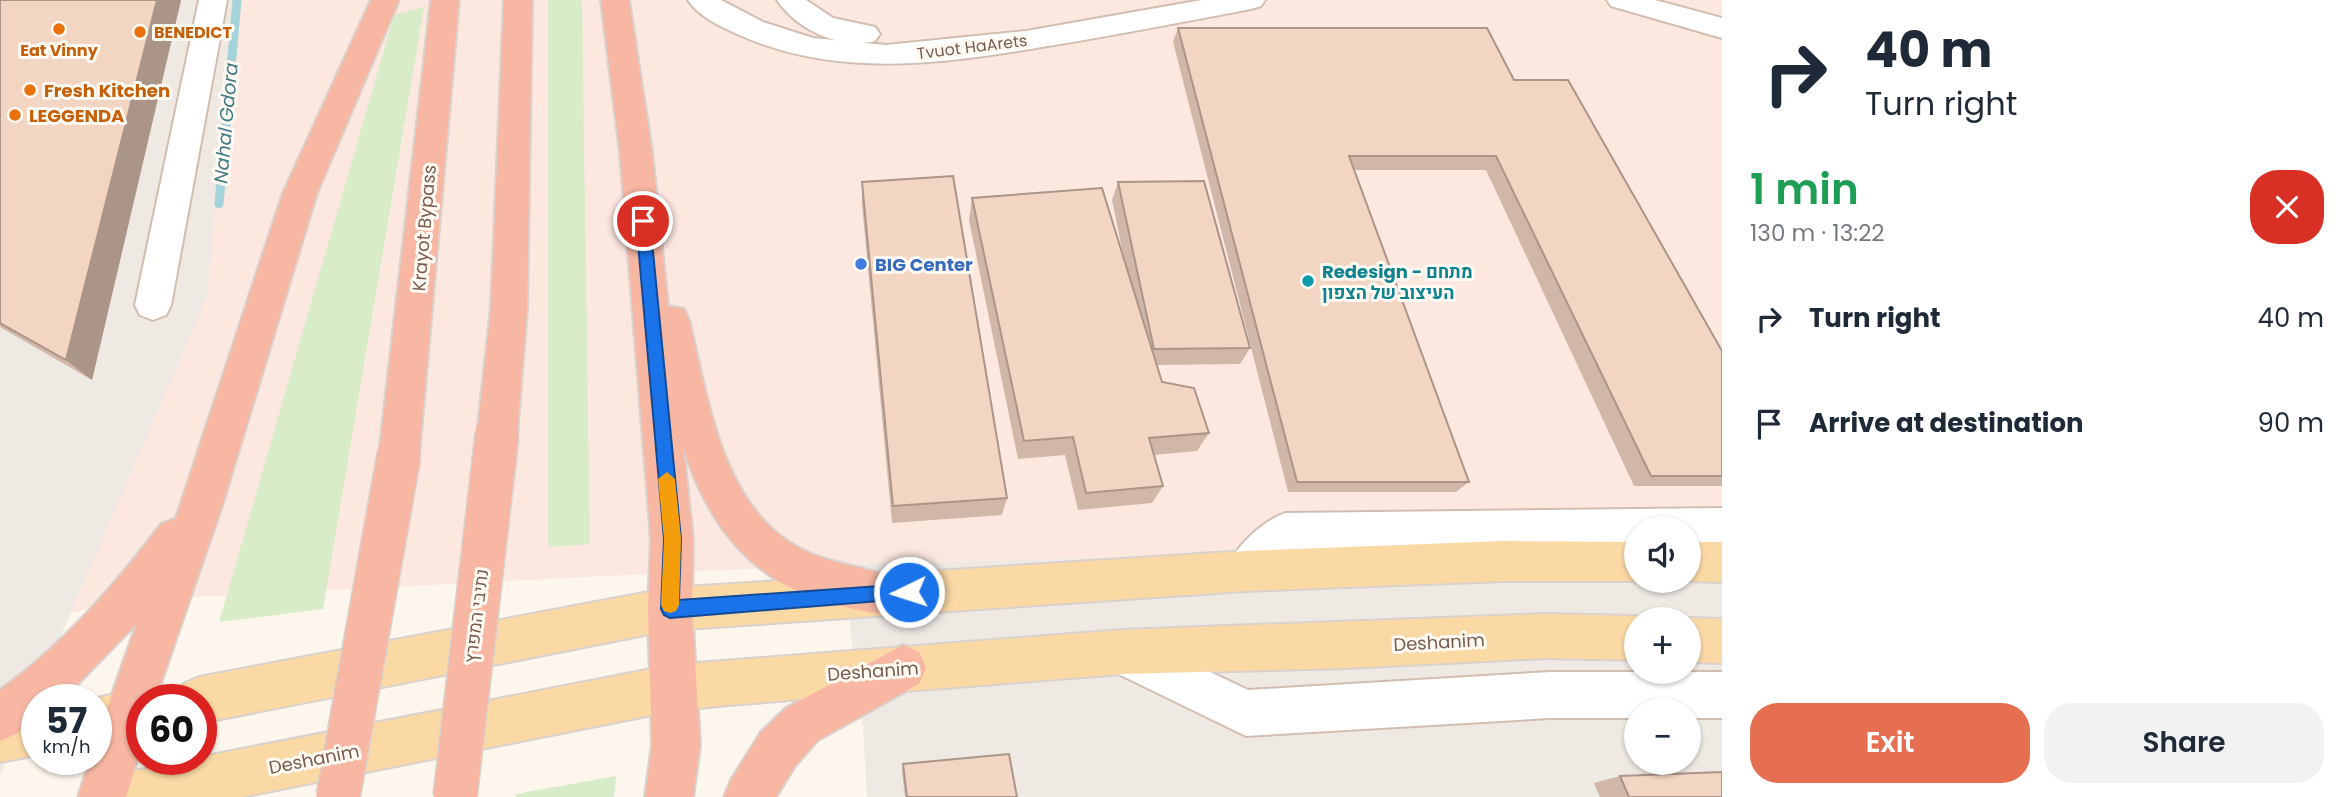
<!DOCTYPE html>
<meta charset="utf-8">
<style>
:root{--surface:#fff;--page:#f2f2f3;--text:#1f2937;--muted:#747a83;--accent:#e76f51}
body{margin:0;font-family:Poppins,Heebo,sans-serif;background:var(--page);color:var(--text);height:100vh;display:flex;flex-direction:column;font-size:26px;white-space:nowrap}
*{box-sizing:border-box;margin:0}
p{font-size:23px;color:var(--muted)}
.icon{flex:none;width:38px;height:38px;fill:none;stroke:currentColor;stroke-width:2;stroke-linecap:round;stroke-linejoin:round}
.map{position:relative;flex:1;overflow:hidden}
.side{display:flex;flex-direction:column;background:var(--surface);width:630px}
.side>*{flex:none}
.guide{background:#fff;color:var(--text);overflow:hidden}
.buttons{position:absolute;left:1624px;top:516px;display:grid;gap:14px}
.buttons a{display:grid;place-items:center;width:77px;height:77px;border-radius:50%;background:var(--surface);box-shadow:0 2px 5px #0004;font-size:35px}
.speed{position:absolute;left:21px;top:684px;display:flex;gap:14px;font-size:35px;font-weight:700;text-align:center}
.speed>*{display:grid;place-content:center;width:91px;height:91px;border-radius:50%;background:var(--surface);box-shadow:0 2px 5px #0004;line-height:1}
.speed small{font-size:18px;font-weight:400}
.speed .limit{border:10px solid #d22;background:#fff;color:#111}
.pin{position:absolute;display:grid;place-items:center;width:60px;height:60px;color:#fff;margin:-30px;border:4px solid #fff;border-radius:50%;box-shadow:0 2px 7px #0007}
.me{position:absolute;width:77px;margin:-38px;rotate:266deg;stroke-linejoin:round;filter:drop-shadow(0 0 5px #0008)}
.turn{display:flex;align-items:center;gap:24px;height:147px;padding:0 28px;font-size:32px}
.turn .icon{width:91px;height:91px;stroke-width:2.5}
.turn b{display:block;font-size:49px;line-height:60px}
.round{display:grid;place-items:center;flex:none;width:74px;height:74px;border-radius:28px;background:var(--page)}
.summary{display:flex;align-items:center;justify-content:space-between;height:119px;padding:0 28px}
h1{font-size:42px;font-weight:600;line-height:52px;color:#1e9e55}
.primary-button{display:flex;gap:14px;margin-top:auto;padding:14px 28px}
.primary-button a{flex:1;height:80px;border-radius:28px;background:var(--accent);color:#fff;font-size:28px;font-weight:600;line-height:80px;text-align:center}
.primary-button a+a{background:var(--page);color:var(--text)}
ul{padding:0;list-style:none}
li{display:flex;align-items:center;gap:21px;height:105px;padding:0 28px}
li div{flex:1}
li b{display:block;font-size:26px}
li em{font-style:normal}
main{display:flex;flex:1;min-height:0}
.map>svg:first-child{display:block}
</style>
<main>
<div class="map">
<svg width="1722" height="797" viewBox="0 0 1722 797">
<rect width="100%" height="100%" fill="#fdf6ec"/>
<polygon fill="#fde8e0" points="0,0 1722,0 1722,544 1689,545 1689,528 1636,528 1636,546 842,564 134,600 0,627"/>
<g fill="#efe9e4" fill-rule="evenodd">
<polygon points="0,0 233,0 207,297 0,776"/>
<path d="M1722,544V797H867L863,727L842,564L1636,546V581H1689V545ZM1636,620H1689V672H1636ZM1636,710H1689V763H1636Z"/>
</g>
<g fill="#d8ecc9">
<polygon points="548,0 582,0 590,544 548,547"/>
<polygon points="424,7 323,609 219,622 394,15"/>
<polygon points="616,776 614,797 516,797 516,794"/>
</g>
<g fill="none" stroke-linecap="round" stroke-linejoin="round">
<polyline stroke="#a5d3da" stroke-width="9" points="219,204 237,0"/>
<g stroke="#d1beb0" stroke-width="4">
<g id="minor">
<polygon points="199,0 227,0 171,305 166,315 153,320 140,315 135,305"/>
<path d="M688,0H721L763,22L813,38L886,45L1026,31L1202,0H1265L1261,6L1251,9C1182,22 1112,36 1042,47C939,64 834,79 735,33C718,25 698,16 688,0Z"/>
<path d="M777,0H806L833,18L875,27L880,34L875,41C840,50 796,29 777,0Z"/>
<polygon points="1607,0 1655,0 1722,18 1722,38 1611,6"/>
<path d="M1722,508V546L1689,547V528H1636V547L1294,551L1261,585L1246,591L1231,585L1225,571C1235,547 1261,522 1285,513Z"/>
<polygon points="1122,630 1248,690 1550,672 1722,672 1722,718 1689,718 1689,710 1636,710 1636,718 1550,718 1246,736 1106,668 1100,652 1106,636"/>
</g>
</g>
<g stroke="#dad1cd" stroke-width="4">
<g id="major">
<polygon points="1504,541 1636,542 1636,581 1639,581 1504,581 1246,591 670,630 201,723 201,700 176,700 183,684 199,677 670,588 1246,551"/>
<polygon points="1689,542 1722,542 1722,582 1686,581 1689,581"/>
<polygon points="1547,614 1636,616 1645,620 1636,620 1636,660 1547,658 1348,668 1122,674 728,705 672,711 241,797 96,797 103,780 120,773 201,760 201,757 672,665 1122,630"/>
<polygon points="1689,618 1722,619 1722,663 1689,662 1689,620 1685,620"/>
<polygon points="142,688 158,695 161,700 142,700 142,734 96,743 96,700 88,700"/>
<polygon points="37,709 37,755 0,762 0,716"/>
</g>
</g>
<g stroke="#dad1cd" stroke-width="4">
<g id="highway">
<path d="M371,0H399L317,193L222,506L155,700H142V745L126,797H78L90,760H96V740L137,623L69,693L61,700H37V719L16,734L0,741V690C64,644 114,586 161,524L176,518L283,193Z"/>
<polygon points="431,0 459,0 419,455 413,468 399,473 385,468 379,455"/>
<polygon points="504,0 532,0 527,308 517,435 511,447 497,452 483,447 477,435 491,308"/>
<path d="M601,0H629L652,152L668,306L684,309L689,320C708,397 721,508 801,549C832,565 865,566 897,579L904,594L897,609C876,617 862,610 840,606C755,586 708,527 683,446L693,539L692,609L700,745L693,797H645L652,745L648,609L651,539L620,152Z"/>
<polygon points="903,645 919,652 926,668 919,684 818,740 795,766 776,797 724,797 731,780 761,732 786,708"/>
</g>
</g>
<use href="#minor" fill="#fff" fill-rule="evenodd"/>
<use href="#major" fill="#fbd9a5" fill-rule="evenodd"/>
<use href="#highway" fill="#f7b7a3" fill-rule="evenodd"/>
<g stroke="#dad1cd" stroke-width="46" stroke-linecap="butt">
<g id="highway-bridge">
<polyline points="338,797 399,455"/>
<polyline points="455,797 497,435"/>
</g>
</g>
<use href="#highway-bridge" stroke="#f7b7a3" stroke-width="43"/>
</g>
<g fill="#d1b7a8">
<polygon points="0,0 181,0 92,380 0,327"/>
<polygon points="1178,28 1514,80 1722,351 1722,486 1634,486 1486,170 1354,170 1469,482 1456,492 1288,492 1173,42"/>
<polygon points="862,182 1007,498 1002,515 892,523 862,205"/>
<polygon points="1118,182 1250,348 1240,364 1157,365 1162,382 1209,433 1197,451 1154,455 1163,486 1152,503 1078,510 1065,455 1018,459 969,220 972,198 1125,264 1112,200"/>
<polygon points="903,764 1017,797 905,797 902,771"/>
<polygon points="1620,776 1722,797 1600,797 1594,783"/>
</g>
<polygon fill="#aa9588" points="157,0 181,0 92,380 66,360"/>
<g fill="#f3d5c3" stroke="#aa9588" stroke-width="2">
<polygon points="0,0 157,0 66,360 0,323"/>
<polygon points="1178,28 1487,28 1514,80 1568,80 1722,351 1722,476 1651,476 1496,156 1349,156 1469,482 1297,482"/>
<polygon points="953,176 1007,498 893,506 862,182"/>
<polygon points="1204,181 1250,348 1154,349 1118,182"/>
<polygon points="1102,188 1162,382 1194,388 1209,433 1149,438 1163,486 1086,493 1073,437 1024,441 972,198"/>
<polygon points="1009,754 1017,797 907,797 903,764"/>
<polygon points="1722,772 1722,797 1629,797 1620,776"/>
</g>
<polygon fill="#1a73e8" stroke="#114b97" stroke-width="2" points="643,216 650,221 681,539 679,600 909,584 916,586 918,592 916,598 670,618 664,615 661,609 664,539 636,221"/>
<polygon fill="#f59e0b" points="667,472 675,479 681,539 679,605 676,611 670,613 664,611 661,605 664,539 658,479"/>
<g fill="#e8710a" stroke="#fffaf3" stroke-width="2.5">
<circle cx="59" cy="29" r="7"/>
<circle cx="140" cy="32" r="7"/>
<circle cx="30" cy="90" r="7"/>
<circle cx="15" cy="115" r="7"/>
</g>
<circle fill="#3f7fe0" stroke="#fffaf3" stroke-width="2.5" cx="861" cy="264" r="7"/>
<circle fill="#0f9aa8" stroke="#fffaf3" stroke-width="2.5" cx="1308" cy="281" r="7"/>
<g text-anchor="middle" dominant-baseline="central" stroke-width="6" stroke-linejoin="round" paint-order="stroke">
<g font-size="16" font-weight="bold" fill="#c56008" stroke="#fffaf3" text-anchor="start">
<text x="154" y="32">BENEDICT</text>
<text x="59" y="50" text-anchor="middle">Eat Vinny</text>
</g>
<g font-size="16" fill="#7a5c4d" stroke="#fffaf3">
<text transform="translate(972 47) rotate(-7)">Tvuot HaArets</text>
</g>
<g font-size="18" font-weight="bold" fill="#c56008" stroke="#fffaf3" text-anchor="start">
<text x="44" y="90">Fresh Kitchen</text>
<text x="29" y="115">LEGGENDA</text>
</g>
<g font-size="18" fill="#7a5c4d" stroke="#fffaf3">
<text transform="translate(424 228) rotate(-85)">Krayot Bypass</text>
<text transform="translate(476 616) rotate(-83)">נתיבי המפרץ</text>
<text transform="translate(1439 642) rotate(-3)">Deshanim</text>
<text transform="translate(873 671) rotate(-4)">Deshanim</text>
<text transform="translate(314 759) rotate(-11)">Deshanim</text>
</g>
<g font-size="18" font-weight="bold" fill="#366cbe" stroke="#fffaf3" text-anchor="start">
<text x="875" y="264">BIG Center</text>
</g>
<g font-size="18" font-weight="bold" fill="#0d838f" stroke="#fffaf3" text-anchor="start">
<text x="1322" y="271">Redesign - מתחם<tspan x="1322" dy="21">העיצוב של הצפון</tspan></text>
</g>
<g font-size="19" font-style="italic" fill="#437c86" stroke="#fffaf3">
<text transform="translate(226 123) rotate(-85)">Nahal Gdora</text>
</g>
</g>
</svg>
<div class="buttons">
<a><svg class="icon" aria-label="sound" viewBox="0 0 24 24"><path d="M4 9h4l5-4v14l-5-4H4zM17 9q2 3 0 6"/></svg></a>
<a>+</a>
<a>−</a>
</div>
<div class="speed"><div>57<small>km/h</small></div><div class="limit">60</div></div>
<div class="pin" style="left:643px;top:221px;background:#d93025"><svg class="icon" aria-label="arrive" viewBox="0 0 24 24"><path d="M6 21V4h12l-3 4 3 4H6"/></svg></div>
<svg class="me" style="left:909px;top:592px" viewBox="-20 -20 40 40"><circle r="17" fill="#1a73e8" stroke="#fff" stroke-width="3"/><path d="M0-11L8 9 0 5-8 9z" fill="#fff"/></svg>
</div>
<section class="side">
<div class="guide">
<div class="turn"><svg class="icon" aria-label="right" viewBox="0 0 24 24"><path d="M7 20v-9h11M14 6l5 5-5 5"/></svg><div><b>40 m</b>Turn right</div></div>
</div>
<div class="summary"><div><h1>1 min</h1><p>130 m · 13:22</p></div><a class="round" style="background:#d93025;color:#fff"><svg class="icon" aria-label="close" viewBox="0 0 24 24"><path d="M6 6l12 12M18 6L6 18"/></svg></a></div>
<ul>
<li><svg class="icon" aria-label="right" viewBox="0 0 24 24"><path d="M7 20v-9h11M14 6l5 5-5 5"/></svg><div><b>Turn right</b></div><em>40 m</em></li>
<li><svg class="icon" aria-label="arrive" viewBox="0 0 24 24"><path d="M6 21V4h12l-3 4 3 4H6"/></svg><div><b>Arrive at destination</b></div><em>90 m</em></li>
</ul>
<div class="primary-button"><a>Exit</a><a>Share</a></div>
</section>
</main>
